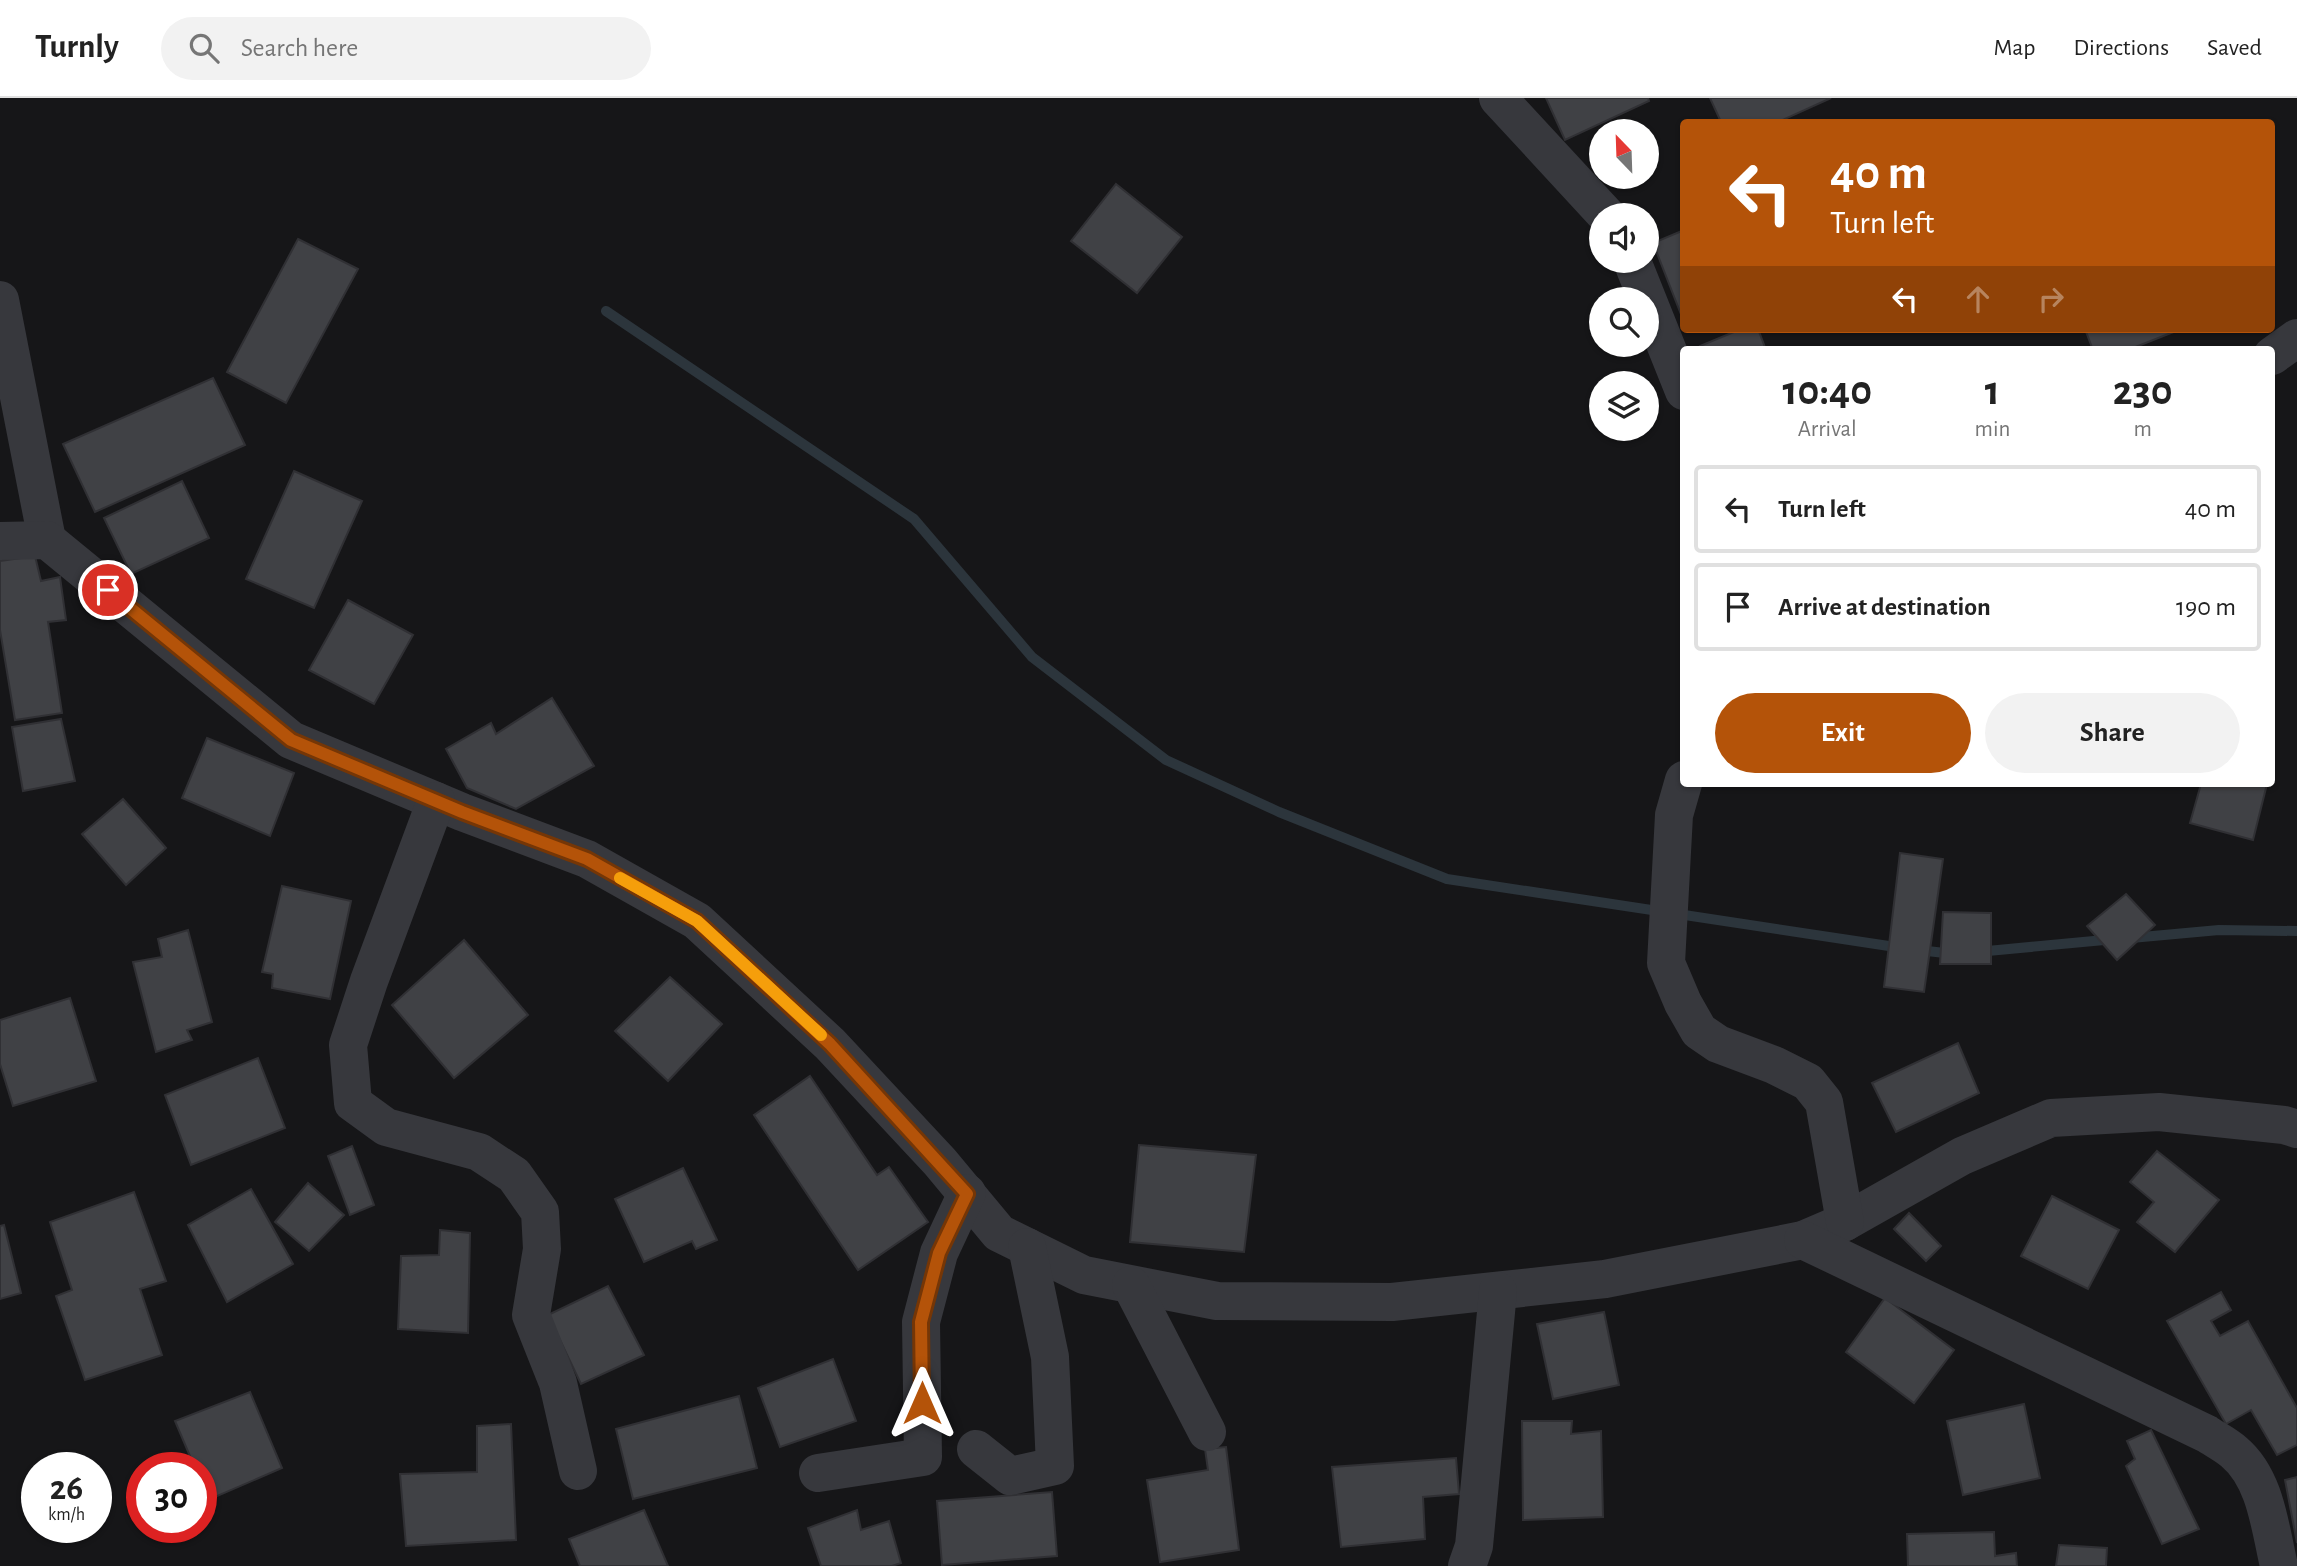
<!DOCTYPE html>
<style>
:root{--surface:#fff;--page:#f2f2f2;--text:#222;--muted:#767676;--line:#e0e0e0;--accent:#b45309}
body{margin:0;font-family:"Alegreya Sans",sans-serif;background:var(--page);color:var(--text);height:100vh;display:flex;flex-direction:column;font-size:26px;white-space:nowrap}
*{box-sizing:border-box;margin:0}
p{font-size:23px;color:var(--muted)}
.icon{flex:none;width:38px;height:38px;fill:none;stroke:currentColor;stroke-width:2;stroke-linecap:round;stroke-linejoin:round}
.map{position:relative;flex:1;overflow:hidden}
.sheet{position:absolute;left:1680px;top:248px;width:595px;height:441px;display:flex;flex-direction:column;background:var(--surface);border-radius:7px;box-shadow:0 2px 5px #0004}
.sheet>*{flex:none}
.top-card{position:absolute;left:1680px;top:21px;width:595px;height:214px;border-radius:7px;box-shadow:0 2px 5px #0004;background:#b45309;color:#fff;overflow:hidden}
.needle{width:46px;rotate:337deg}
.fabs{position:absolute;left:1589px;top:21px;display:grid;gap:14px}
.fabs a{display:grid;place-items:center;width:70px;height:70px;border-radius:50%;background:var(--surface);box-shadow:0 2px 5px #0004;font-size:35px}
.speed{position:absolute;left:21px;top:1354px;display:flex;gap:14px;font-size:35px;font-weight:700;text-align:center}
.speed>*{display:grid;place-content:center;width:91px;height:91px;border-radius:50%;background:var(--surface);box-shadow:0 2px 5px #0004;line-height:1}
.speed small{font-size:18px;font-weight:400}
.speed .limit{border:10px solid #d22;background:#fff;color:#111}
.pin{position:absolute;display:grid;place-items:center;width:60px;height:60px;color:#fff;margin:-30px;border:4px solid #fff;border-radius:50%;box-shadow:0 2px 7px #0007}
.me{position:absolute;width:77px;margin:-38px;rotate:0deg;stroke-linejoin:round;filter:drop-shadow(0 0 5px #0008)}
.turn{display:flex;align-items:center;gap:24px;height:147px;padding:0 35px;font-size:32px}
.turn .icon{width:91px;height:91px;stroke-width:2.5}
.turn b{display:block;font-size:49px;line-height:60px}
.lanes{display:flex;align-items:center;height:66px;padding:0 35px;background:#0003;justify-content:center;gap:35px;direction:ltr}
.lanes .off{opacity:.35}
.eta{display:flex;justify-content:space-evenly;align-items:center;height:119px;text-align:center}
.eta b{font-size:42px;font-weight:600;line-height:49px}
.action{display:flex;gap:14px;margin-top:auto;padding:14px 35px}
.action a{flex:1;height:80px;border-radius:42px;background:var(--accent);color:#fff;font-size:28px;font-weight:600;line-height:80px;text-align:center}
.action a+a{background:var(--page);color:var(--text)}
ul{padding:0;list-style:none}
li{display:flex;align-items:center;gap:21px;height:88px;margin:0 14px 10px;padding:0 21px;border:4px solid var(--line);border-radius:7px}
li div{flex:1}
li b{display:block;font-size:26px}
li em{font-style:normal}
header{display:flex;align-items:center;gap:42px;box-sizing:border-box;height:98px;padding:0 35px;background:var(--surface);border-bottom:2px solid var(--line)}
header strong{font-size:33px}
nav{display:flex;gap:38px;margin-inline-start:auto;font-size:24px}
.search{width:490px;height:63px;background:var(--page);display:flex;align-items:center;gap:18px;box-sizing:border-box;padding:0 24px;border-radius:38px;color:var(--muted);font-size:26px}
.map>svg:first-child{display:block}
</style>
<header>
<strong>Turnly</strong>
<div class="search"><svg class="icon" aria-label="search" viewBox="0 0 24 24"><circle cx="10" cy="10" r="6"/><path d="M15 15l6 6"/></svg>Search here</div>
<nav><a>Map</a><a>Directions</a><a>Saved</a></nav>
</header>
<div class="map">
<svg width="2297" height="1468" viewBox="0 0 2297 1468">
<rect width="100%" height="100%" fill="#161618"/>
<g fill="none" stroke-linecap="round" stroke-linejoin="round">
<g stroke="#2c353c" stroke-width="10">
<polyline points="606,213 914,421 1032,559 1166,662 1279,714 1447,781 1902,850"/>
<polyline points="2131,840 2219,832 2297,833"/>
<polyline points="1918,852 1954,856"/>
<polyline points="1977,854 2115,841"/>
</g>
</g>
<g fill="#404145" stroke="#303034" stroke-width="2">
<polygon points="1546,0 1648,0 1649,3 1565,42"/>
<polygon points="1710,0 1831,0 1778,24 1721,24"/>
<polygon points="1116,86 1182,139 1137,195 1071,143"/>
<polygon points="1684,132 1684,224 1653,145"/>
<polygon points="298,141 358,171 286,305 227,274"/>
<polygon points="1741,231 1758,231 1766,252 1702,252 1700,248"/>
<polygon points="2085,231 2181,231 2128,252 2093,252"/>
<polygon points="213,280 245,347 95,414 63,346"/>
<polygon points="294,373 362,403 314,510 246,481"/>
<polygon points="182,383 209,440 131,476 104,420"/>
<polygon points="35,458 41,483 60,479 66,522 48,524 62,615 15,622 0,532 0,463"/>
<polygon points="348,502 413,537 374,606 309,572"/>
<polygon points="552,600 594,668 516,711 467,690 446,651 491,625 496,636"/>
<polygon points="61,621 75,683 23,693 12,629"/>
<polygon points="207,640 294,675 270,738 182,700"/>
<polygon points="2201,686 2267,686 2253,742 2190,725"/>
<polygon points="123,701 166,750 126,787 82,736"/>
<polygon points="1900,755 1943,761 1924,894 1884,889"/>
<polygon points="282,788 351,803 330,901 272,890 273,876 262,874"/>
<polygon points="2126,796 2155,827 2117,862 2087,828"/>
<polygon points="1943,814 1991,815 1991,866 1940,866"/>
<polygon points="188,832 212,924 187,932 192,942 156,954 133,864 162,859 158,841"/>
<polygon points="464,842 528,917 454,980 392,907"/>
<polygon points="670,879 722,926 668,983 615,933"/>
<polygon points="70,900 96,983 13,1008 0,966 0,922"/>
<polygon points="1958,945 1979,995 1896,1034 1872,985"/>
<polygon points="258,960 285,1030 191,1067 165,997"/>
<polygon points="810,978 877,1077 889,1069 928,1124 858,1172 754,1017"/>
<polygon points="1139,1047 1256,1057 1244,1154 1130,1144"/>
<polygon points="352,1048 374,1107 350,1117 328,1058"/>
<polygon points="2157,1053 2219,1102 2175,1154 2137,1124 2154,1104 2130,1084"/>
<polygon points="683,1070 717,1142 696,1151 692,1143 644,1164 615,1101"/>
<polygon points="308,1085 344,1117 309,1153 275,1124"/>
<polygon points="251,1091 293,1166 227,1204 188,1127"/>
<polygon points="134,1094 166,1183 140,1191 162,1257 85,1282 56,1198 72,1192 50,1124"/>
<polygon points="2052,1098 2119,1132 2088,1191 2021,1158"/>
<polygon points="1909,1115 1941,1148 1926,1163 1894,1131"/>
<polygon points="4,1127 21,1195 0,1201 0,1128"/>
<polygon points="440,1132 470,1135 468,1235 398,1231 401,1158 439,1157"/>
<polygon points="608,1188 644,1257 581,1286 548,1217"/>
<polygon points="2221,1194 2231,1212 2211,1223 2220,1238 2248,1223 2297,1310 2297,1347 2277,1357 2251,1312 2226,1326 2167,1223"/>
<polygon points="1885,1200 1954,1252 1914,1305 1846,1254"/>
<polygon points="1604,1214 1619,1287 1553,1301 1537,1226"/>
<polygon points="833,1261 856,1323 780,1349 758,1290"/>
<polygon points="250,1294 282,1370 208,1402 201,1385 201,1370 195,1370 175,1323"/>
<polygon points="739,1298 757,1370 633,1401 616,1331"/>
<polygon points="2024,1306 2040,1380 1963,1397 1947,1323"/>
<polygon points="1522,1323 1572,1323 1571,1336 1601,1333 1603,1419 1523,1422"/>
<polygon points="511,1326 516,1442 406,1448 400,1376 477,1374 477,1328"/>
<polygon points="2151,1332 2199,1431 2162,1446 2126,1368 2135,1361 2127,1343"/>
<polygon points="1226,1349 1239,1452 1160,1464 1147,1382 1208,1372 1205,1351"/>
<polygon points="1456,1360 1459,1396 1423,1399 1425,1441 1341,1449 1332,1369"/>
<polygon points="2297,1379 2297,1445 2285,1382"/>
<polygon points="1052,1394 1057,1458 942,1467 937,1403"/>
<polygon points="644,1412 668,1468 580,1468 569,1441"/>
<polygon points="857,1412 861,1432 889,1423 901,1465 892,1468 821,1468 808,1430"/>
<polygon points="1994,1434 1995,1458 2016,1455 2017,1468 1908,1468 1907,1436"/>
<polygon points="2059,1447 2107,1450 2106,1468 2056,1468"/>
</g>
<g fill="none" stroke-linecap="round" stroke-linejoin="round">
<g stroke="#37383d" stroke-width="38">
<polyline points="1498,0 1606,117"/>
<polyline points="1632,163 1684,293"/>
<polyline points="0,202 47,442"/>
<polyline points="2272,258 2297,240"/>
<polyline points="0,443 47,442 291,642 462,714 587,761 697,823 830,946 940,1064 999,1135 1084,1177 1217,1203 1392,1204 1605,1181 1803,1142 1845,1124 1962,1058 2051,1020 2159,1014 2284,1027 2297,1031"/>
<polyline points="1684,682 1674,717 1666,865 1683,905 1699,933 1718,946 1774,967 1808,984 1824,1004 1845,1124"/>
<polyline points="436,703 369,883 348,947 353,1005 386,1029 479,1054 514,1077 540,1114 542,1151 531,1217 558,1285 578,1373"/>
<path d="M1803,1142L2207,1336C2216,1342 2226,1347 2234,1354C2266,1381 2270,1430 2279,1468"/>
<polyline points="1131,1187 1207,1334"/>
<polyline points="976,1351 1010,1378 1055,1368 1050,1259 1027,1149"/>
<polyline points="818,1375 923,1359 921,1224 939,1155 967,1095"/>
<polyline points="1467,1468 1474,1448 1498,1193"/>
</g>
</g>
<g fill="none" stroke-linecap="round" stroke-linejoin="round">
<g stroke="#753606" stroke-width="18">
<polyline id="route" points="108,492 291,642 462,714 587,761 697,823 830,946 967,1096 939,1155 921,1224 922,1305"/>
</g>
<use href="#route" stroke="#b45309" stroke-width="12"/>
<polyline stroke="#f59e0b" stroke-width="12" points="620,780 697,823 821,937"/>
</g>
</svg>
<div class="fabs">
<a><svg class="needle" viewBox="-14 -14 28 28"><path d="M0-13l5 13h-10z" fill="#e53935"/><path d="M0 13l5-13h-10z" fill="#767676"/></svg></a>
<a><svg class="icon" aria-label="sound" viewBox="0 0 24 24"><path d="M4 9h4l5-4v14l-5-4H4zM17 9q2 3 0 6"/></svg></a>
<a><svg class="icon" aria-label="search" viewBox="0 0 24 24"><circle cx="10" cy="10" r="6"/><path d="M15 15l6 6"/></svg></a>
<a><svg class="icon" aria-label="layers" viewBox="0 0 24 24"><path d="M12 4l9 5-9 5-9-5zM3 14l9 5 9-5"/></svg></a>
</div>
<div class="speed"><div>26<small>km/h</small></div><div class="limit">30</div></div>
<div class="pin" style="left:108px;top:492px;background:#d93025"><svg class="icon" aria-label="arrive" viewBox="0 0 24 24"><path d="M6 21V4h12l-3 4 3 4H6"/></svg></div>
<svg class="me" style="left:922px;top:1305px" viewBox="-20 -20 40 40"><path d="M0-17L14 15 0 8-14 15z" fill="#b45309" stroke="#fff" stroke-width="4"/></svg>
<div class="top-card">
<div class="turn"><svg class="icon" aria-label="left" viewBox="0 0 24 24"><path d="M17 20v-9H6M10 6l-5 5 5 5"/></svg><div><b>40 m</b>Turn left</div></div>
<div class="lanes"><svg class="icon" aria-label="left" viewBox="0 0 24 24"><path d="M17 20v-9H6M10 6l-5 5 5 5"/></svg><svg class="icon off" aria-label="ahead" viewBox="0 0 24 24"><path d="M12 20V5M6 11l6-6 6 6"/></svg><svg class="icon off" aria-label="right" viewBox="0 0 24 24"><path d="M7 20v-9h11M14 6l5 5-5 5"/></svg></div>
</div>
<section class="sheet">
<div class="eta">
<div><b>10:40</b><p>Arrival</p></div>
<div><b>1</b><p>min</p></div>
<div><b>230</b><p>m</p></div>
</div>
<ul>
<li><svg class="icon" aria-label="left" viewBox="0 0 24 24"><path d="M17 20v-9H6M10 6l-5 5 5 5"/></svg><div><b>Turn left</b></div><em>40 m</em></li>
<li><svg class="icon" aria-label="arrive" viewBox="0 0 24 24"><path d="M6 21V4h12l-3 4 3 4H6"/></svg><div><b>Arrive at destination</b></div><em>190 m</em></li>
</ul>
<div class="action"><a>Exit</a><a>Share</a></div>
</section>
</div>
